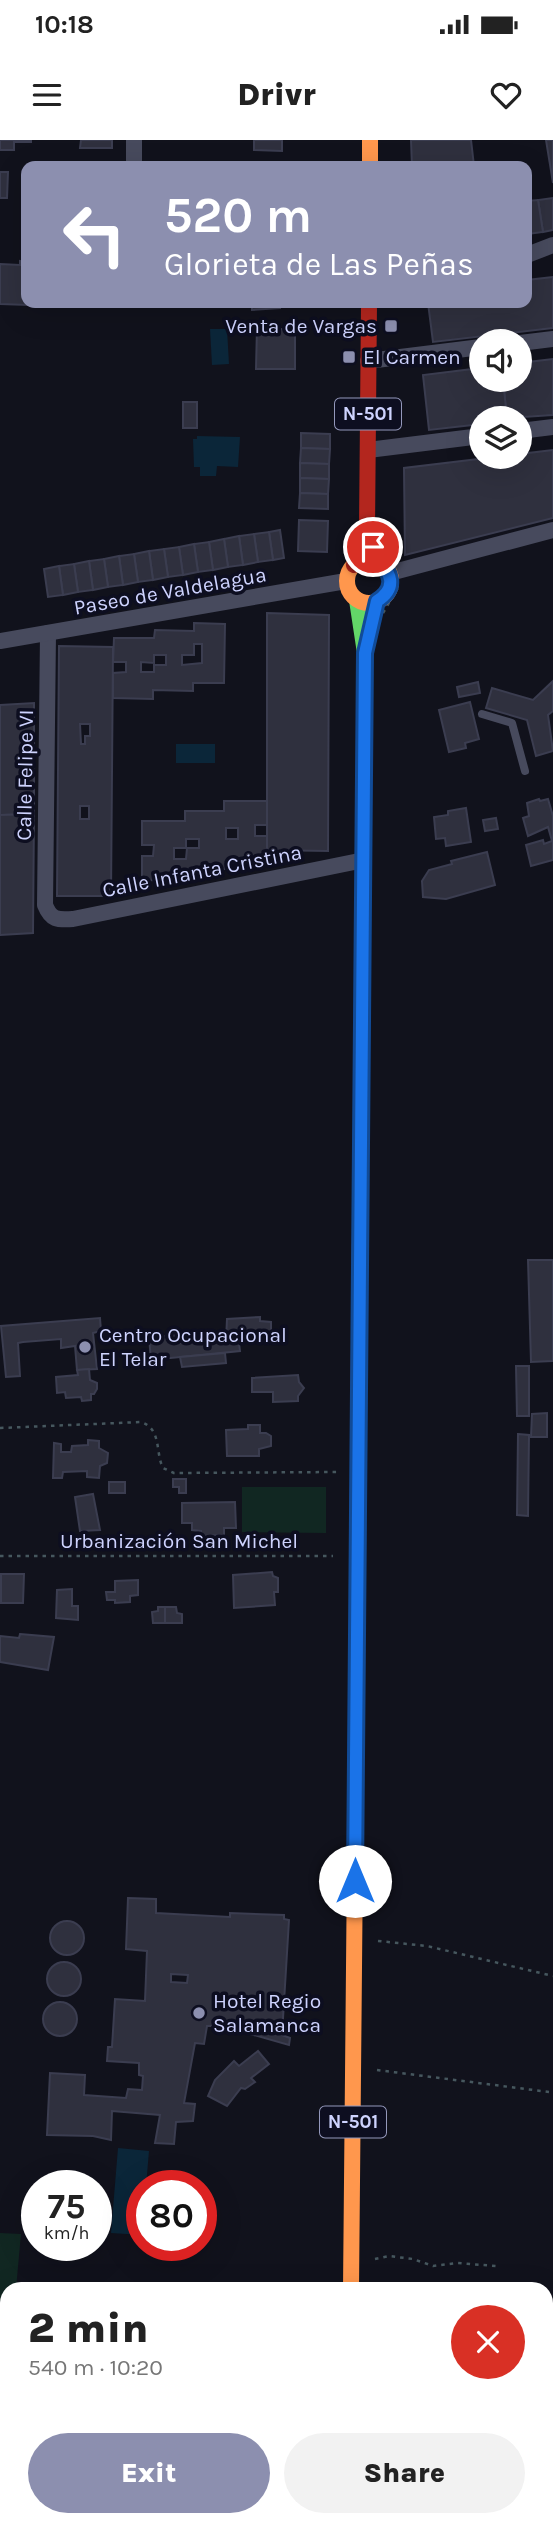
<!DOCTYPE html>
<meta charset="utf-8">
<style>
:root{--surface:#fff;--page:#f2f2f2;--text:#222;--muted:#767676;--accent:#8c8faf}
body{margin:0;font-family:Karla,sans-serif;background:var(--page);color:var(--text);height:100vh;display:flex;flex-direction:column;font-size:26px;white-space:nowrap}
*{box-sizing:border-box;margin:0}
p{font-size:23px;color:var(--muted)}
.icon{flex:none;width:38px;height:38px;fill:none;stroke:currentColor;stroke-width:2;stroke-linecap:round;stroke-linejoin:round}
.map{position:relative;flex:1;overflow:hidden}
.details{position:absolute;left:0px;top:2142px;width:553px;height:245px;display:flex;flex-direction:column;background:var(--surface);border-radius:21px 21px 0 0;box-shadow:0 7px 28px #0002}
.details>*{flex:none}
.guide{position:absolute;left:21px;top:21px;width:511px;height:147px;border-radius:14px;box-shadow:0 7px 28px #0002;background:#8c8faf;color:#fff;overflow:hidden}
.fabs{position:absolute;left:469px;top:189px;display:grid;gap:14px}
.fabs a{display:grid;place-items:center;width:63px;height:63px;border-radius:50%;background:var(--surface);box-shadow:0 7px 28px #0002;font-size:35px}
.speed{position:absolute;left:21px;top:2030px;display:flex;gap:14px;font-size:35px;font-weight:700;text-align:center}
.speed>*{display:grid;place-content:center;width:91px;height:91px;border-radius:50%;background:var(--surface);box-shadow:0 7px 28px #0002;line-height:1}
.speed small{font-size:18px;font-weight:400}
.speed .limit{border:10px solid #d22;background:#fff;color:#111}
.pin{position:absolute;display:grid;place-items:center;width:60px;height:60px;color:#fff;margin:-30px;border:4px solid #fff;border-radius:50%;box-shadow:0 2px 7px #0007}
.me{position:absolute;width:77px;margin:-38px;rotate:0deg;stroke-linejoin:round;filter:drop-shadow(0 0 5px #0008)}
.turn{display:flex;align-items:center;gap:24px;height:147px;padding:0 28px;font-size:32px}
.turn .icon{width:91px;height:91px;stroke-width:2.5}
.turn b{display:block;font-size:49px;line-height:60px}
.round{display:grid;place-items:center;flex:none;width:74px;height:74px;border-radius:37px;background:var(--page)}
.headline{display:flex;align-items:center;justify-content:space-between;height:119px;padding:0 28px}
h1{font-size:42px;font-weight:800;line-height:52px}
.action{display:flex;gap:14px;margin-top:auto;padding:14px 28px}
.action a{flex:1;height:80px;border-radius:42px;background:var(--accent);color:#fff;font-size:28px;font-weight:800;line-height:80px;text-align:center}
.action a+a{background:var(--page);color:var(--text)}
.status{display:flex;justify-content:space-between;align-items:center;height:49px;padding:0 35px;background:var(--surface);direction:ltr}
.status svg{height:19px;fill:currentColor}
header{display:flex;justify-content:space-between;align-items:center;height:91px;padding:0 28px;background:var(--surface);font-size:32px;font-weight:800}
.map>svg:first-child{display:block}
</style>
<div class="status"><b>10:18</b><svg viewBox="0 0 49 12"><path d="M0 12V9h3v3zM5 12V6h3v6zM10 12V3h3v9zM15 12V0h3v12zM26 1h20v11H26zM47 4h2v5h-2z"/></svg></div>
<header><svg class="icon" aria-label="menu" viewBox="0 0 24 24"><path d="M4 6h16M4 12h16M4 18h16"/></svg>Drivr<svg class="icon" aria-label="heart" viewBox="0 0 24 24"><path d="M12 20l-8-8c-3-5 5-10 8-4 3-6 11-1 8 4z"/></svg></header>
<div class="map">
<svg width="553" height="2387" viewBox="0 0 553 2387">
<rect width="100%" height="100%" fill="#11121c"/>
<g fill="#112722">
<polygon points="242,1347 326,1347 326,1393 242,1392"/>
<polygon points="0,2093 21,2094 16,2149 7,2149 7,2183 0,2183"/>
</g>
<g fill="#0b2639">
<polygon points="210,189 227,189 229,224 212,225"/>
<polygon points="197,296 240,297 238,327 217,326 216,336 200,336 200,327 194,327 193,299 197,299"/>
<rect x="176" y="604" width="39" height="19"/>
<polygon points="118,2008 149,2011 146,2046 142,2046 142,2095 111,2093"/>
</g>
<g fill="#2f303e" stroke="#3b3d50" stroke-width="2" fill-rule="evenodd">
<polygon points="0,0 31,0 31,2 14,2 14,10 0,10"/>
<polygon points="81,0 112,0 112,8 80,8"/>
<polygon points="254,0 282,0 282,11 254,10"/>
<polygon points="411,0 471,0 474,26 412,26"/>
<polygon points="546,0 553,0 553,43"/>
<polygon points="0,32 8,32 7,58 0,58"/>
<polygon points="553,58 553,90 543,92 538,60"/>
<polygon points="538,60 543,92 527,94 527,61"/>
<polygon points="20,121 26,122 28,165 0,164 0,124 20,125"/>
<polygon points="553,137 553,188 433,202 428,163 527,163 527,140"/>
<polygon points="252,163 280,163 280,168 252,170"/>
<polygon points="257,187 292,190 295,195 295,229 256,229"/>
<polygon points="553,219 553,275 507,278 503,240 520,240 520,223"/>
<polygon points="481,228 481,240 503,240 507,278 481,278 481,284 429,290 423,235"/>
<rect x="183" y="262" width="14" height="26"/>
<polygon points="301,293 330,294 330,309 301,308"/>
<polygon points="301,308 330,309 329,324 300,323"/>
<polygon points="553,310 553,378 405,415 404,328 495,317 520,317 520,314"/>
<polygon points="300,323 329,324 329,339 300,338"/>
<polygon points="300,338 329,339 328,354 300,353"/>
<polygon points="300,353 328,354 328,369 299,368"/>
<polygon points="299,380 328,381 327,412 298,411"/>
<polygon points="280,390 284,418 273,420 269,392"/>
<polygon points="269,392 273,420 258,422 254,394"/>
<polygon points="254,394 258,422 243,425 239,396"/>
<polygon points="239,396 243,425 228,427 224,399"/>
<polygon points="224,399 228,427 213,430 209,402"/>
<polygon points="209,402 213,430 198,432 194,404"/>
<polygon points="194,404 198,432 183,435 179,407"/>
<polygon points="179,407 183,435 168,437 164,409"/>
<polygon points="164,409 168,437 153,440 149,411"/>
<polygon points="149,411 153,440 138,442 134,414"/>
<polygon points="134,414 138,442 123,445 119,416"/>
<polygon points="119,416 123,445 108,447 104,419"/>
<polygon points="104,419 108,447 93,450 89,421"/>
<polygon points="89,421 93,450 78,452 74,424"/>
<polygon points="74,424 78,452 63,455 59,426"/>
<polygon points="59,426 63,455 48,457 44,429"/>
<polygon points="267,473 329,475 328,711 267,710"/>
<path d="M194,483L225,484L224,543H193V551L153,550V559L113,558V533L126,532V522H113L114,498H154L155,490L194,491ZM194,504H202V523L182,525V515H194ZM154,515H166V525H154V532H141V522L154,523Z"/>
<path d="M59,506L113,507L111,756H57ZM80,584H90V596H85V604H81ZM80,666H89V679H80Z"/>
<polygon points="553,541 553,571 548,575 553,611 536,616 527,580 486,568 492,548 533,560"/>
<polygon points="478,542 480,553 459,557 457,547"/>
<polygon points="470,562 479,599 465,603 466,608 449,612 439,570"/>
<polygon points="34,563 34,674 0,675 0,565"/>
<polygon points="539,659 540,661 548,659 553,676 553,720 531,726 526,705 543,700 544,704 552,701 548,687 528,696 523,678 529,676 527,663"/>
<path d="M224,661H267V685H255V696H267V723H225V729H185V741L142,740V716H153L154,705H142V681H185V671H224ZM226,688H238V699H226ZM186,699H199V708H187L186,719H174V708H186Z"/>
<polygon points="466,668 471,702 446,706 445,698 436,699 434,677 448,675 448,671"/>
<polygon points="34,674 33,793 0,795 0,675"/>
<polygon points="496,678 498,689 485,691 483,680"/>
<polygon points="487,712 495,745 446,759 423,757 422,741 429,730 452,724 451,721"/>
<polygon points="528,1120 553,1120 553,1221 531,1222"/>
<polygon points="260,1177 260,1181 271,1182 271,1196 261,1196 260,1202 239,1203 240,1211 151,1220 149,1197 180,1195 181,1203 226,1201 227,1179"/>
<polygon points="100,1178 101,1191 93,1193 97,1229 77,1230 75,1206 61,1208 61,1199 23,1202 18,1203 20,1236 6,1237 1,1186"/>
<polygon points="225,1213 226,1223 182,1227 180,1217"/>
<polygon points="516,1226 529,1226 529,1276 517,1276"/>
<polygon points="89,1229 90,1240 97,1243 97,1249 94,1254 91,1254 91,1260 82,1261 81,1257 66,1258 65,1252 57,1253 56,1237 78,1235 77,1230"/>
<polygon points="298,1235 299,1242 304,1248 298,1256 298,1261 273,1262 273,1252 252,1252 252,1238"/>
<polygon points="547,1273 547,1297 531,1297 532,1274"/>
<polygon points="248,1285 260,1285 260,1293 266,1293 271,1296 271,1306 259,1309 259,1316 227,1316 226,1290 248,1289"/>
<polygon points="518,1294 529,1295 528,1376 517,1375"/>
<polygon points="88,1300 99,1301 99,1308 108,1313 107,1323 100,1326 99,1338 87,1337 87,1331 63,1332 62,1338 53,1338 54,1303 61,1304 61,1312 71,1312 72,1306 88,1305"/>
<polygon points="173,1339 186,1339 186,1353 179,1353 179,1347 173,1347"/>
<rect x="109" y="1342" width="16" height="11"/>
<polygon points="93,1354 100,1390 80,1391 75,1357"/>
<polygon points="235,1362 236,1388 224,1388 224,1395 201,1396 201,1391 192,1390 192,1383 182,1383 182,1363"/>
<polygon points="272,1432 273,1436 278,1438 278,1452 274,1452 275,1465 234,1468 233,1435"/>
<polygon points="1,1434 24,1434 23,1463 1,1463"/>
<polygon points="138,1440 138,1455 130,1456 130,1462 115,1463 115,1460 107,1460 106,1452 115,1452 115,1441"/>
<polygon points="72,1449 72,1466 78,1466 78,1480 56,1478 57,1450"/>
<polygon points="158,1467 165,1467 165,1483 153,1483 152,1472 158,1471"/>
<polygon points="165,1467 176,1467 177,1473 182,1474 182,1483 165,1483"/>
<polygon points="20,1494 54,1497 48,1530 0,1522 0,1496 19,1498"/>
<path d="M128,1758L156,1759V1773L230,1777V1773L284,1775V1779L289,1780L282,1895L290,1898L289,1905L222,1886H207L204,1904L195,1903L184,1963L195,1964L193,1981L176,1982L174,2004L155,2003L160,1975L112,1971L111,2000L93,1996L47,1995L50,1933L85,1935L84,1955L126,1958L128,1949L142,1950L143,1936L139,1935V1923L107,1921L108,1907H112L115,1859L145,1861L147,1811L126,1809ZM171,1834L188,1835L187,1843L171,1842Z"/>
<circle cx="67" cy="1798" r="17"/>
<circle cx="64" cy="1839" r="17"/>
<circle cx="60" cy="1879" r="17"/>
<polygon points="258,1911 269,1924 251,1938 255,1942 245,1949 241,1948 227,1966 208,1956 215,1940 234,1921 239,1926"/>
<polygon points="62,2380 112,2380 112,2381 91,2383 92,2387 74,2387 74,2381 65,2382"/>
</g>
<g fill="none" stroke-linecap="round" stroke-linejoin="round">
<g stroke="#46575e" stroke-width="2.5" stroke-dasharray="3.5 5" stroke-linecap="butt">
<polyline points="383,473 399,446"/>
<path d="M0,1288L141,1282C162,1289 155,1312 163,1328L174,1333L337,1332"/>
<polyline points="0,1416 333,1416"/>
<polyline points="378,1801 427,1806 553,1836"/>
<polyline points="377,1930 549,1952"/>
<polyline points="375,2119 389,2116 413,2119 433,2126 457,2123 496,2126"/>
</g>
<polyline stroke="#474a5d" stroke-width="8" points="482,574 512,583 525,631"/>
<g stroke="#474a5d" stroke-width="16">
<polyline points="134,0 134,26"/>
<polyline points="527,115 553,105"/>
<polyline points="520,203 553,199"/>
<polyline points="368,221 481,207"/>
<polyline points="520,291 553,287"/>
<polyline points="368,310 481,296"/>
<polyline points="390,433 553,390"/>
<path d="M48,493L45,765C51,780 57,780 73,779L364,720"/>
<polyline points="0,501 346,441"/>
</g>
<g stroke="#63d668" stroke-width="16">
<polyline points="357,460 365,513 363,763"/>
<polyline points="349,2380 349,2387"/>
</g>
<g stroke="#ff974d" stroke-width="16">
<polyline points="370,0 370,26"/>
<circle cx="369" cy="441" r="22"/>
<polyline points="359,1208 363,763"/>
<polyline points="351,2149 356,1613"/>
</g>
<g stroke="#b3261e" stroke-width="16">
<polyline points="354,425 367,389 369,163"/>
<polyline points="356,1613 359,1208"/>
</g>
</g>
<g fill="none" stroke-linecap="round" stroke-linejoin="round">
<g stroke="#114b97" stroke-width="18">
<path id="route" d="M355,1741L365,513L377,461C404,444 383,426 373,407"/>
</g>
<use href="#route" stroke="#1a73e8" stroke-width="12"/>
</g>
<g fill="#8c8faf" stroke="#0d0e20" stroke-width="2.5">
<rect x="384" y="179" width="14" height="14" rx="3.5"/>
<rect x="342" y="210" width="14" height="14" rx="3.5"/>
<circle cx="85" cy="1207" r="7"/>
<circle cx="199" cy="1873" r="7"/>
</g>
<g text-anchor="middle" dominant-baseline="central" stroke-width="7" stroke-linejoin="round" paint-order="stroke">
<g fill="#0d0e20" stroke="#9498bb" stroke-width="2">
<rect x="335" y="258.5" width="66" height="31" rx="5"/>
<rect x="320" y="1966.5" width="66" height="31" rx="5"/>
</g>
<g font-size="19" font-weight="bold" fill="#ced3fe">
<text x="368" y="274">N-501</text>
<text x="353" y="1982">N-501</text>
</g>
<g font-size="21" fill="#ced3fe" stroke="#0d0e20" text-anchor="start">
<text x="377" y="186" text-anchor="end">Venta de Vargas</text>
<text x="363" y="217">El Carmen</text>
<text x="99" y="1195">Centro Ocupacional<tspan x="99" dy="24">El Telar</tspan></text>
<text x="213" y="1861">Hotel Regio<tspan x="213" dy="24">Salamanca</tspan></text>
</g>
<g font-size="21" fill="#ced3fe" stroke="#0d0e20">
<text transform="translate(170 451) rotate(-10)">Paseo de Valdelagua</text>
<text transform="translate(25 635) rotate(-89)">Calle Felipe VI</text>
<text transform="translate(202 731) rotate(-11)">Calle Infanta Cristina</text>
<text x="179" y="1401">Urbanización San Michel</text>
</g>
</g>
</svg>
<div class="fabs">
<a><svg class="icon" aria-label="sound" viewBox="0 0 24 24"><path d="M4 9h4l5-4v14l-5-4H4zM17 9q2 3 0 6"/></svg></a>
<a><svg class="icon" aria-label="layers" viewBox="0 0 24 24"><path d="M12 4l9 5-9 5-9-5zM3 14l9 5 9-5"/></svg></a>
</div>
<div class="speed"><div>75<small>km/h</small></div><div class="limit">80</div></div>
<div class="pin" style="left:373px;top:407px;background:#d93025"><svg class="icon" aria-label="arrive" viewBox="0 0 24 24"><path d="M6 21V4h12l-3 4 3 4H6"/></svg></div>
<svg class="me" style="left:355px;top:1741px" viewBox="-20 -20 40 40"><circle r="19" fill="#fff"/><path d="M0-13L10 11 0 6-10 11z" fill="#1a73e8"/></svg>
<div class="guide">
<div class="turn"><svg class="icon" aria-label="left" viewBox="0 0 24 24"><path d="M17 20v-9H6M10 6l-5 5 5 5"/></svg><div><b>520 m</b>Glorieta de Las Peñas</div></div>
</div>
<section class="details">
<div class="headline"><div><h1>2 min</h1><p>540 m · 10:20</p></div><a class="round" style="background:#d93025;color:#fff"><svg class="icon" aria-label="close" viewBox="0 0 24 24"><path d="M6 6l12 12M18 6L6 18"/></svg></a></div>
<div class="action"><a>Exit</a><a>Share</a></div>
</section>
</div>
